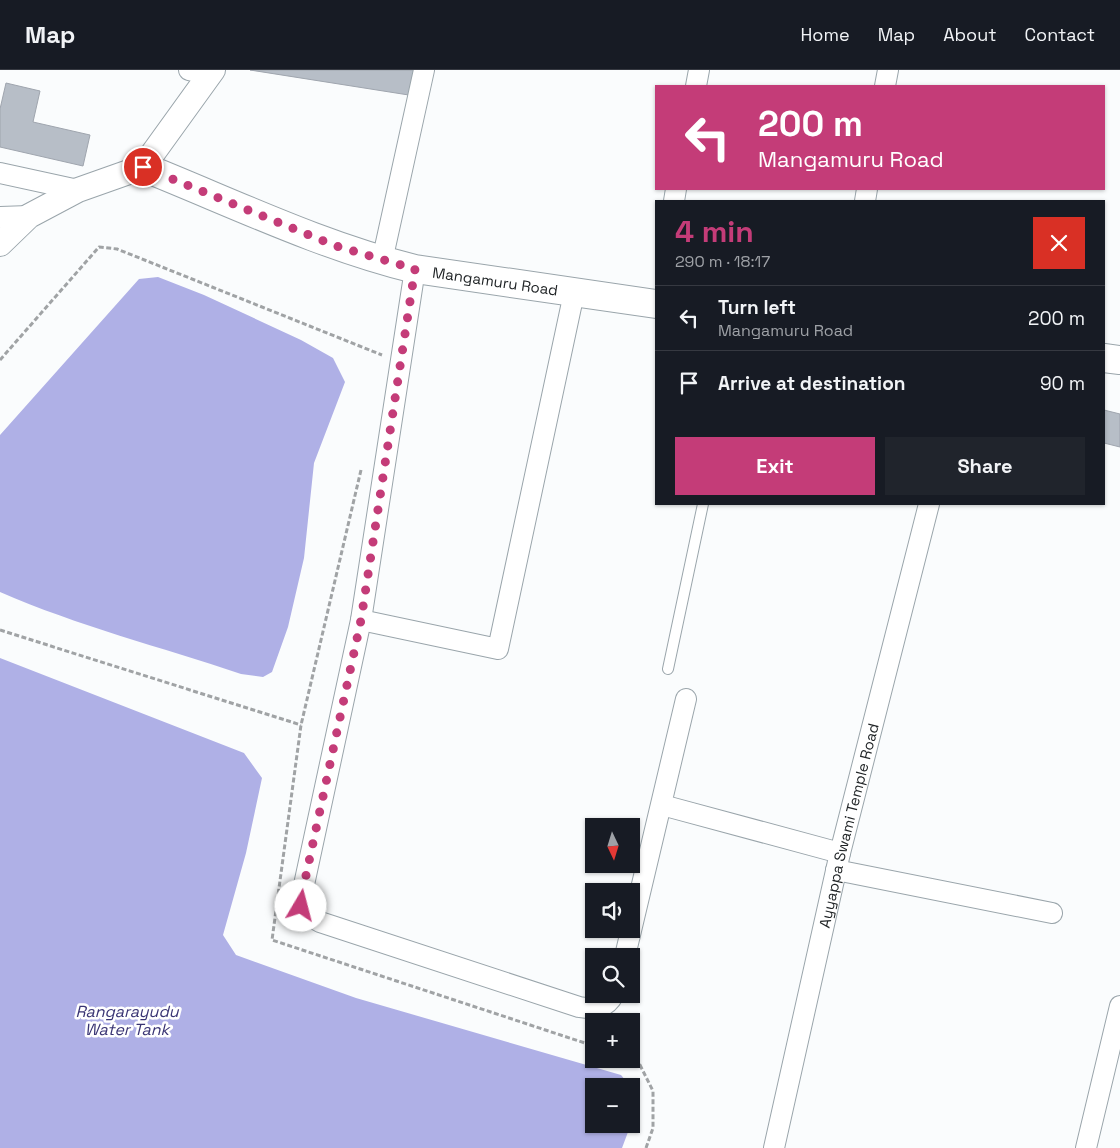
<!DOCTYPE html>
<meta charset="utf-8">
<style>
:root{--surface:#171b24;--page:#20242c;--text:#f1f3f6;--muted:#9ea1a6;--line:#363941;--accent:#c43c78}
body{margin:0;font-family:"Space Grotesk",sans-serif;background:var(--page);color:var(--text);height:100vh;display:flex;flex-direction:column;font-size:19px;white-space:nowrap}
*{box-sizing:border-box;margin:0}
p{font-size:16px;color:var(--muted)}
.icon{flex:none;width:28px;height:28px;fill:none;stroke:currentColor;stroke-width:2;stroke-linecap:round;stroke-linejoin:round}
.map{position:relative;flex:1;overflow:hidden}
.sheet{position:absolute;left:655px;top:130px;width:450px;height:305px;display:flex;flex-direction:column;background:var(--surface);border-radius:0px;box-shadow:0 1px 4px #0004}
.sheet>*{flex:none}
.banner{position:absolute;left:655px;top:15px;width:450px;height:105px;border-radius:0px;box-shadow:0 1px 4px #0004;background:#c43c78;color:#fff;overflow:hidden}
.needle{width:32px;rotate:176deg}
.controls{position:absolute;left:585px;top:748px;display:grid;gap:10px}
.controls a{display:grid;place-items:center;width:55px;height:55px;border-radius:0px;background:var(--surface);box-shadow:0 1px 4px #0004;font-size:25px}
.pin{position:absolute;display:grid;place-items:center;width:42px;height:42px;color:#fff;margin:-21px;border:2px solid #fff;border-radius:50%;box-shadow:0 1px 5px #0007}
.me{position:absolute;width:55px;margin:-28px;rotate:8deg;stroke-linejoin:round;filter:drop-shadow(0 0 4px #0008)}
.turn{display:flex;align-items:center;gap:18px;height:105px;padding:0 20px;font-size:22px}
.turn .icon{width:65px;height:65px;stroke-width:2.5}
.turn b{display:block;font-size:35px;line-height:42px}
.round{display:grid;place-items:center;flex:none;width:52px;height:52px;border-radius:0px;background:var(--page)}
.head{display:flex;align-items:center;justify-content:space-between;height:85px;padding:0 20px}
h1{font-size:30px;font-weight:800;line-height:38px;color:var(--accent)}
.button{display:flex;gap:10px;margin-top:auto;padding:10px 20px}
.button a{flex:1;height:58px;border-radius:0px;background:var(--accent);color:#fff;font-size:20px;font-weight:800;line-height:58px;text-align:center}
.button a+a{background:var(--page);color:var(--text)}
ul{padding:0;list-style:none}
li{display:flex;align-items:center;gap:15px;height:65px;padding:0 20px;border-top:1px solid var(--line)}
li div{flex:1}
li b{display:block;font-size:19px}
li em{font-style:normal}
header{display:flex;align-items:center;gap:30px;box-sizing:border-box;height:70px;padding:0 25px;background:var(--surface);border-bottom:1px solid var(--line)}
header strong{font-size:24px}
nav{display:flex;gap:28px;margin-inline-start:auto;font-size:18px}
.map>svg:first-child{display:block}
</style>
<header>
<strong>Map</strong>
<nav><a>Home</a><a>Map</a><a>About</a><a>Contact</a></nav>
</header>
<div class="map">
<svg width="1120" height="1078" viewBox="0 0 1120 1078">
<rect width="100%" height="100%" fill="#fafcfd"/>
<g fill="#afb0e6">
<path d="M158,207L204,225L301,270L333,288L345,312L314,393L304,488L288,557L272,602L263,607L241,604C161,577 78,556 0,522V365L139,209Z"/>
<polygon points="0,588 244,683 262,708 246,783 223,865 236,885 356,928 621,1005 630,1016 594,1016 594,1054 631,1054 622,1078 0,1078"/>
<polygon points="631,1017 639,1027 631,1053"/>
</g>
<g fill="#b7bec7" stroke="#9fa5ae">
<polygon points="250,0 421,0 415,26"/>
<polygon points="6,13 40,21 33,52 90,65 83,96 0,77 0,39"/>
<polygon points="1104,340 1120,344 1120,377 1104,373"/>
</g>
<g fill="none" stroke-linecap="round" stroke-linejoin="round">
<g stroke="#9aa5ab" stroke-width="12">
<polyline id="service" points="668,599 703,434"/>
</g>
<g stroke="#9aa5ab" stroke-width="22">
<g id="minor">
<polyline points="189,0 210,5"/>
<polyline points="696,16 699,0"/>
<polyline points="885,16 888,0"/>
<polyline points="0,103 78,120"/>
<polyline points="674,131 676,119"/>
<polyline points="865,131 867,119"/>
<polyline points="0,147 29,146"/>
<polyline points="382,191 424,0"/>
<path d="M415,199L361,550L302,824L301,836L311,847L320,852L579,937C595,940 606,939 614,924"/>
<polyline points="361,550 498,579 574,223"/>
<polyline points="662,735 840,783"/>
<polyline points="836,800 1052,843"/>
<polyline points="625,886 686,629"/>
<path id="s1" d="M774,1078L840,783L929,434"/>
<polyline points="1086,1078 1120,936"/>
</g>
</g>
<g stroke="#9aa5ab" stroke-width="26">
<polyline id="tertiary" points="0,174 29,146 78,120 143,97 213,0"/>
</g>
<g stroke="#9aa5ab" stroke-width="30">
<g id="secondary">
<path id="s2" d="M143,97C233,133 321,176 415,199L656,234"/>
<polyline points="1104,288 1120,290"/>
</g>
</g>
<g stroke="#a0a3a5" stroke-width="3" stroke-dasharray="5 2.5" stroke-linecap="butt">
<polyline points="0,290 99,177 117,179 382,285"/>
<polyline points="361,400 301,655 272,870 594,976"/>
<polyline points="0,560 301,655"/>
<polyline points="626,989 640,995 653,1021 653,1058 646,1078"/>
</g>
<use href="#service" stroke="#fff" stroke-width="10"/>
<use href="#minor" stroke="#fff" stroke-width="20"/>
<use href="#tertiary" stroke="#fff" stroke-width="24"/>
<use href="#secondary" stroke="#fff" stroke-width="28"/>
</g>
<g fill="none" stroke-linecap="round" stroke-linejoin="round">
<polyline stroke="#c43c78" stroke-width="9" stroke-dasharray="0 16.2" points="143,97 336,176 415,199 361,550 302,824 301,836"/>
</g>
<g text-anchor="middle" dominant-baseline="central" stroke-width="5" stroke-linejoin="round" paint-order="stroke">
<g font-size="15" fill="#212527" stroke="#fff">
<text stroke="none"><textPath href="#s2" startOffset="372">Mangamuru Road</textPath></text>
<text stroke="none"><textPath href="#s1" startOffset="331">Ayyappa Swami Temple Road</textPath></text>
</g>
<g font-size="16" font-style="italic" fill="#383373" stroke="#fff">
<text x="127" y="941">Rangarayudu<tspan x="127" dy="18">Water Tank</tspan></text>
</g>
</g>
</svg>
<div class="controls">
<a><svg class="needle" viewBox="-14 -14 28 28"><path d="M0-13l5 13h-10z" fill="#e53935"/><path d="M0 13l5-13h-10z" fill="#9ea1a6"/></svg></a>
<a><svg class="icon" aria-label="sound" viewBox="0 0 24 24"><path d="M4 9h4l5-4v14l-5-4H4zM17 9q2 3 0 6"/></svg></a>
<a><svg class="icon" aria-label="search" viewBox="0 0 24 24"><circle cx="10" cy="10" r="6"/><path d="M15 15l6 6"/></svg></a>
<a>+</a>
<a>−</a>
</div>
<div class="pin" style="left:143px;top:97px;background:#d93025"><svg class="icon" aria-label="arrive" viewBox="0 0 24 24"><path d="M6 21V4h12l-3 4 3 4H6"/></svg></div>
<svg class="me" style="left:301px;top:836px" viewBox="-20 -20 40 40"><circle r="19" fill="#fff"/><path d="M0-13L10 11 0 6-10 11z" fill="#c43c78"/></svg>
<div class="banner">
<div class="turn"><svg class="icon" aria-label="left" viewBox="0 0 24 24"><path d="M17 20v-9H6M10 6l-5 5 5 5"/></svg><div><b>200 m</b>Mangamuru Road</div></div>
</div>
<section class="sheet">
<div class="head"><div><h1>4 min</h1><p>290 m · 18:17</p></div><a class="round" style="background:#d93025;color:#fff"><svg class="icon" aria-label="close" viewBox="0 0 24 24"><path d="M6 6l12 12M18 6L6 18"/></svg></a></div>
<ul>
<li><svg class="icon" aria-label="left" viewBox="0 0 24 24"><path d="M17 20v-9H6M10 6l-5 5 5 5"/></svg><div><b>Turn left</b><p>Mangamuru Road</p></div><em>200 m</em></li>
<li><svg class="icon" aria-label="arrive" viewBox="0 0 24 24"><path d="M6 21V4h12l-3 4 3 4H6"/></svg><div><b>Arrive at destination</b></div><em>90 m</em></li>
</ul>
<div class="button"><a>Exit</a><a>Share</a></div>
</section>
</div>
